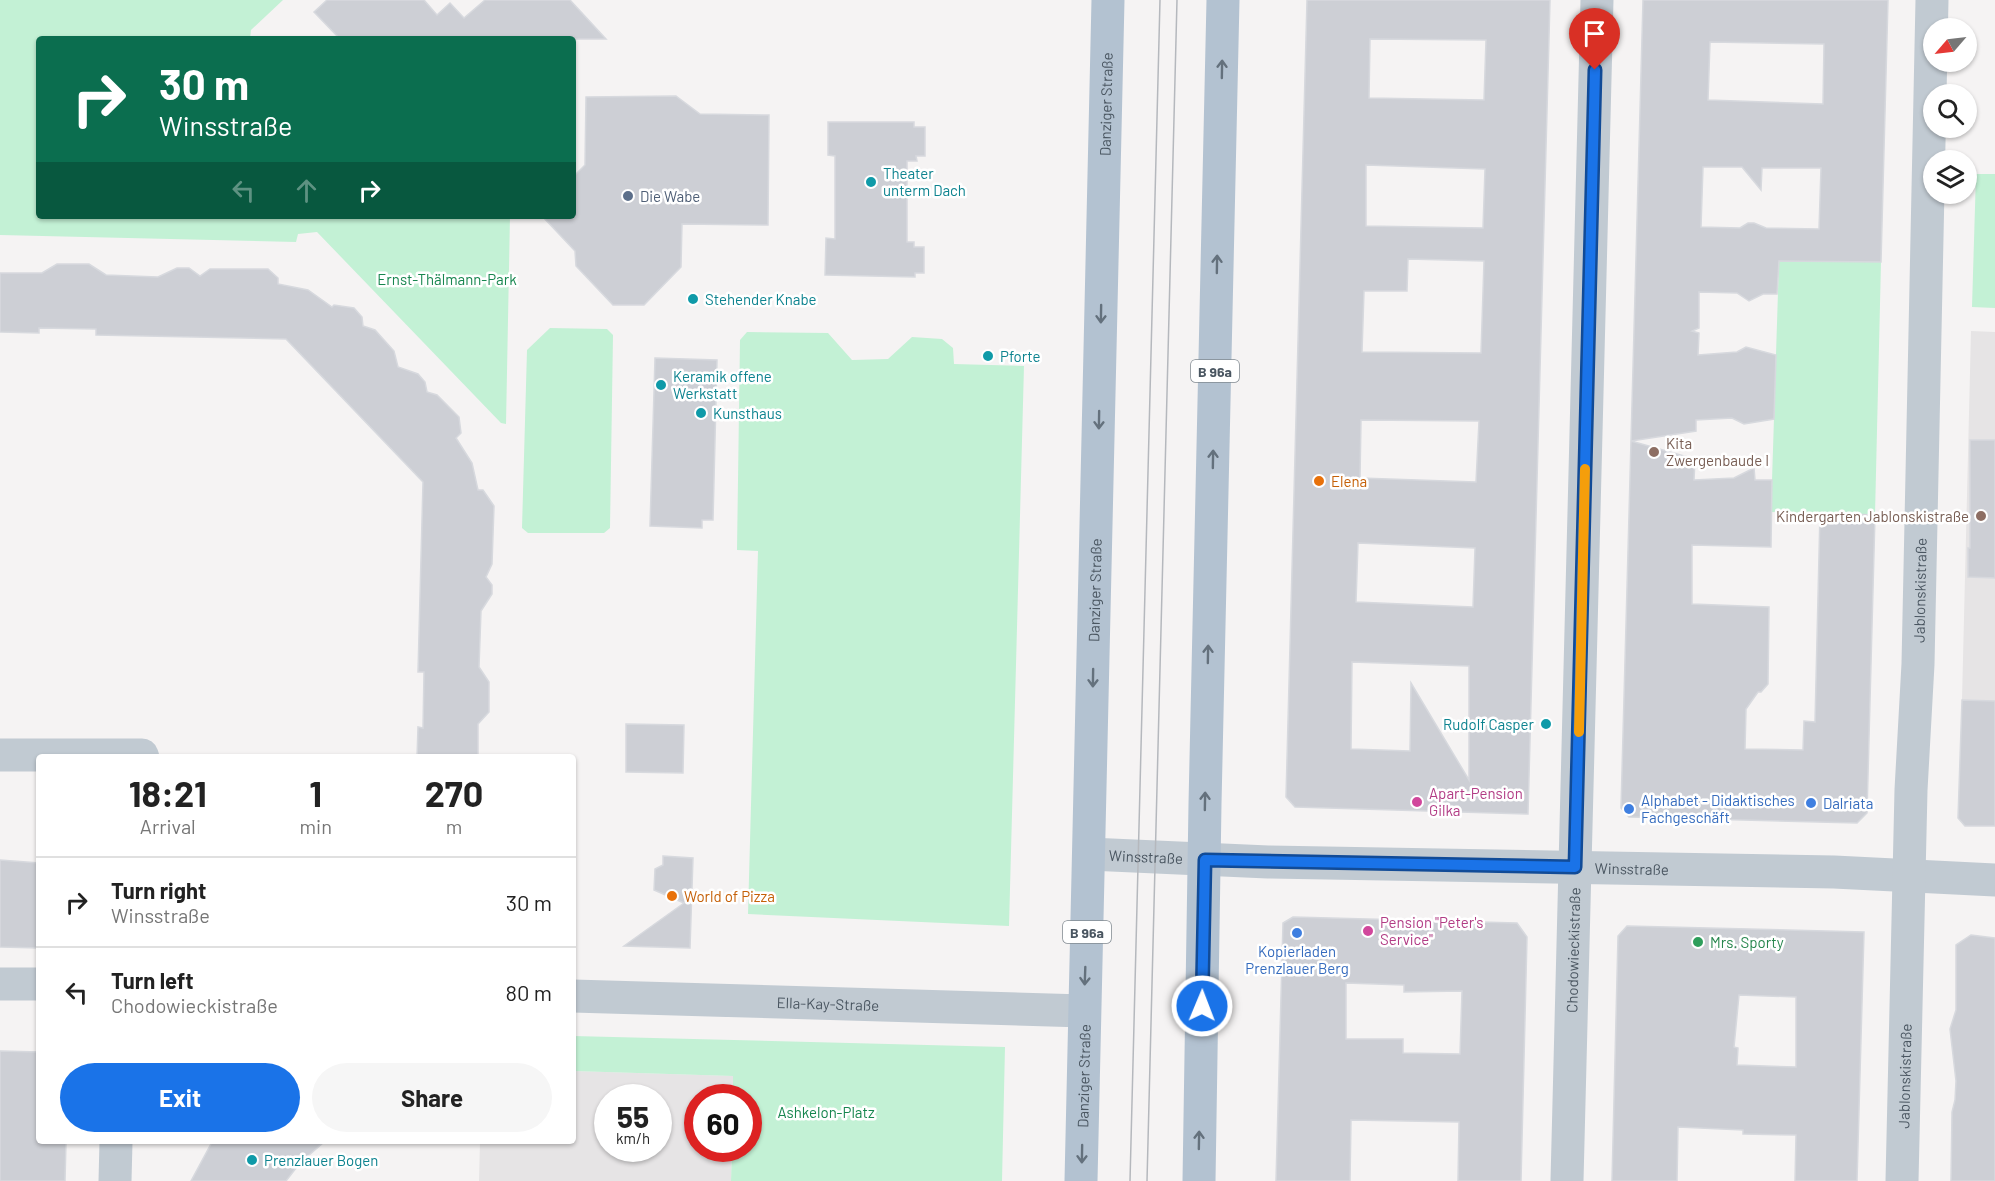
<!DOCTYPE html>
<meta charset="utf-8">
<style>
:root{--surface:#fff;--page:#f6f6f6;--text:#222;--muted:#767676;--line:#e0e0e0;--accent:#1a73e8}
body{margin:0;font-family:Barlow,sans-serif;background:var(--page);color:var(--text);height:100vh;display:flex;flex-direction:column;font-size:22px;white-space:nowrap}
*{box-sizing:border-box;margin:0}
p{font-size:20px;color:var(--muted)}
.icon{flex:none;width:33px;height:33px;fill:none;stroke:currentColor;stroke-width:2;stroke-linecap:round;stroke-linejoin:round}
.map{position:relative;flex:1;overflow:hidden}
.drawer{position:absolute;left:36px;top:754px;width:540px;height:390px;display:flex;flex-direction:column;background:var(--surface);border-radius:6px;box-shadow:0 2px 4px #0004}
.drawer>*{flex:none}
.guide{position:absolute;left:36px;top:36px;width:540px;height:183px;border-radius:6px;box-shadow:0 2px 4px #0004;background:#0b6e4f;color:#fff;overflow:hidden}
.needle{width:39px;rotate:242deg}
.fabs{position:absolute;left:1923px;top:18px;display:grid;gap:12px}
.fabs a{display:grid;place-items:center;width:54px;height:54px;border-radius:50%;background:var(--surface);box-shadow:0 2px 4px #0004;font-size:30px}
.speed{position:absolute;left:594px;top:1084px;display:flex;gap:12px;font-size:30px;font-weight:700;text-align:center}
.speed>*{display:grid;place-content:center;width:78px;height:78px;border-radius:50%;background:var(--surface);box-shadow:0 2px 4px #0004;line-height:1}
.speed small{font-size:15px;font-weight:400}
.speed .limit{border:9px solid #d22;background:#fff;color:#111}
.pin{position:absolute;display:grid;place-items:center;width:51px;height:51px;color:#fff;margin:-62px -26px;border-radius:50% 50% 50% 0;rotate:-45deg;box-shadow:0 0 6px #0007}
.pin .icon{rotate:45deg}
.me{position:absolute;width:66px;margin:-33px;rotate:1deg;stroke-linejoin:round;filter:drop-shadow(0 0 4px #0008)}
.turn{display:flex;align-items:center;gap:21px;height:126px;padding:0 24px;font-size:27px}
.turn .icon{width:78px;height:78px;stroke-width:2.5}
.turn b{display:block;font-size:42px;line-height:51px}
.lanes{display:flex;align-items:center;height:57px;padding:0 24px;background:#0003;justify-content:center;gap:30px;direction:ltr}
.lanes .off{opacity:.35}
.eta{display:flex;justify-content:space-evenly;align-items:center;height:102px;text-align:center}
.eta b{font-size:36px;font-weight:700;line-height:42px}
.action{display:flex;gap:12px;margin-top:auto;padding:12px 24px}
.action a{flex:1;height:69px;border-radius:36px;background:var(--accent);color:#fff;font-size:24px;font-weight:700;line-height:69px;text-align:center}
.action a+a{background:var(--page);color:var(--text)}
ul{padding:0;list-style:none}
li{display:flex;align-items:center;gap:18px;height:90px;padding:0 24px;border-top:2px solid var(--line)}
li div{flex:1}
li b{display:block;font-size:22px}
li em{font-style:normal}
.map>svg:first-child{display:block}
</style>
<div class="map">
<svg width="1995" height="1181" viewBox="0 0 1995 1181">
<rect width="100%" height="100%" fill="#f5f3f3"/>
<g fill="#e6e4e5" fill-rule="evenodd">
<polygon points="1971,331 1995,332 1995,701 1962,700"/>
<path d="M573,1071L733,1076V1098H698V1149H732L731,1181H479L480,1142H573ZM608,1098H658V1149H608Z"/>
</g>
<g fill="#c3f1d5">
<polygon points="0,0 283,0 251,30 250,39 39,39 39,216 510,216 506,424 501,423 317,232 298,234 296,242 0,235"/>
<polygon points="1976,174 1995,174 1995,308 1972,307"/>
<polygon points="1779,260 1881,262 1875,515 1771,512"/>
<polygon points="550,328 607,329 613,335 610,528 604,533 528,533 522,528 527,350"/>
<polygon points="747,332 828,333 852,360 888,359 912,337 942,339 953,348 954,364 1024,366 1009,926 748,914 758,551 737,550 740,340"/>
<polygon points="573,1036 1005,1047 1002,1181 731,1181 732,1149 748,1149 748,1098 733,1098 733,1076 573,1071"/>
</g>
<g fill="#cdcfd5" stroke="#d7d9de" stroke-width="1.5" fill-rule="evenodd">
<polygon points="327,0 424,0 437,15 450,3 464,18 485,0 570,0 606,39 340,39 314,12"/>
<path d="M1307,0H1550L1528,814L1295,807L1286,797ZM1370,39L1486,40L1484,100L1369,98ZM1366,165L1485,169L1483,228L1366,226ZM1408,259L1484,261L1481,353L1362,352L1364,291H1407ZM1361,420L1479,421L1476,482L1360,478ZM1358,543L1475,548L1473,607L1356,602ZM1352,662L1469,666V780L1411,683L1410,751L1351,749Z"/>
<path d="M1643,0H1888L1881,262L1779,261L1777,294H1763L1749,301L1737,293L1699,292V328L1692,331L1699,333L1698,355L1737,352L1746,347L1776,355L1774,419L1744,424L1732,418L1696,420V431L1631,441L1695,459L1694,480L1734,478L1754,468L1755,480H1772L1771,547L1692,545V604L1769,607L1768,684L1761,692H1758L1746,709L1745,749L1803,750L1804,721L1815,722L1820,513L1875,515L1867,813L1857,823L1629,817L1621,808ZM1710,42L1824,44L1823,104L1708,100ZM1703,167H1742L1761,190L1762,168H1821L1819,229L1766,228L1754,223H1748L1740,228L1701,227Z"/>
<polygon points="676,96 700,114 769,115 768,225 682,224 681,267 644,305 613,305 576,266 575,251 542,216 573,216 573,177 585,165 586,97"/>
<polygon points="828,122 914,122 914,127 925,127 925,156 916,156 917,161 907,161 907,242 914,242 914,247 924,247 924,273 915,273 915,277 825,275 826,238 835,239 835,156 828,155"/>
<polygon points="57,264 89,264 106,275 158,277 177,268 189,268 200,276 210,269 268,269 278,278 278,284 308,290 332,307 334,305 354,308 362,317 363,326 375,330 394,351 398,367 418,374 425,382 427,392 437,395 459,417 461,433 456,438 472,463 478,490 483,490 494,506 492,564 486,577 492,585 492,594 481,611 479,667 489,682 489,712 478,724 478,758 417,758 418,727 423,728 424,672 418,672 423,482 286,339 96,335 96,329 39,328 39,333 0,332 0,273 42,273"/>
<polygon points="655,358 717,360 713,520 702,520 702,528 650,526"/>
<polygon points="1970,440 1995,440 1995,578 1968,577 1968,548 1970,548"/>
<polygon points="1962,700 1995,701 1995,826 1965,826 1958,818"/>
<polygon points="626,724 684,725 683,773 626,772"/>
<polygon points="663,856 693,858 690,948 624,946 684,903 654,890 655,869 663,865"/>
<polygon points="0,860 39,863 39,948 0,947"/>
<path d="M1293,917L1517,923L1527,937L1521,1181H1458L1459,1122L1351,1120L1350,1181H1276L1283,923ZM1346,983L1404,985V992L1462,991L1460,1054L1403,1053V1039H1346Z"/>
<path d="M1627,926L1864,932L1857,1181H1795L1796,1135L1743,1134V1130L1678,1127L1677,1181H1612L1618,936ZM1739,995L1796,997V1067L1737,1065L1738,1048L1734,1047Z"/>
<polygon points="1971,935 1995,938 1995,1181 1951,1181 1952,1112 1955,1100 1956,1081 1950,1029 1956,1010 1956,945"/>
<polygon points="0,1051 39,1052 39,1142 66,1142 65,1181 0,1181"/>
<polygon points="212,1142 324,1142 300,1163 286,1181 191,1181"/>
</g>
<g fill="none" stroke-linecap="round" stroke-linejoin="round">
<g stroke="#c1cad2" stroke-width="33">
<polyline points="0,755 142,755 143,758"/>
<path id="s1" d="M1089,854L1268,862L1834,872L1995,880"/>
<polyline points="0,984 39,984"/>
<path id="s2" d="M573,996L1084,1011"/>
<polyline points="115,1181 116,1142"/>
<path id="s3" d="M1567,1181L1597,0"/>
<path id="s4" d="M1902,1181L1911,790L1918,664L1932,0"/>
</g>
<g stroke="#b3c2d1" stroke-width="33">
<path id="s5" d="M1081,1181L1108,0"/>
<polyline points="1199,1181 1205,804 1223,0"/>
</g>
<g stroke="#b5b8bd" stroke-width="1.5">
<polyline points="1130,1181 1160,0"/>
<polyline points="1147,1181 1177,0"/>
</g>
</g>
<defs><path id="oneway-shaft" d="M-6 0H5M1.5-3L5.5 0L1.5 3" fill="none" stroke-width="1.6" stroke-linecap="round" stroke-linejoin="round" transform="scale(1.5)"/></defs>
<g stroke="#64717d">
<use href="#oneway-shaft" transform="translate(1222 69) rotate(-89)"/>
<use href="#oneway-shaft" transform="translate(1217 264) rotate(-89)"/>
<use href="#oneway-shaft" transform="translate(1101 314) rotate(91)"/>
<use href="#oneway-shaft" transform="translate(1099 420) rotate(91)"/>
<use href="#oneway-shaft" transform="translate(1213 459) rotate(-89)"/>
<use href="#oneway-shaft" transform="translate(1208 654) rotate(-89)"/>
<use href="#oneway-shaft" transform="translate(1093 678) rotate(91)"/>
<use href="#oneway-shaft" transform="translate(1205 801) rotate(-89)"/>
<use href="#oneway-shaft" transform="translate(1085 976) rotate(92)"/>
<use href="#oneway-shaft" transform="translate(1199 1140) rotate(-89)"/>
<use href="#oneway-shaft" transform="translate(1082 1154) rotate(91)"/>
</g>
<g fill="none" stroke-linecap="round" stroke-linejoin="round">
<g stroke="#114b97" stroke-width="15">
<polyline id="route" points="1202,1006 1205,860 1575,867 1595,70"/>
</g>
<use href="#route" stroke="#1a73e8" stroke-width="10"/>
<polyline stroke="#f59e0b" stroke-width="10" points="1579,732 1585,469"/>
</g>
<g fill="#0f9aa8" stroke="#fff" stroke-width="2">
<circle cx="871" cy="182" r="6"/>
<circle cx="693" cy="299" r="6"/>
<circle cx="988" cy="356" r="6"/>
<circle cx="661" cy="385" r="6"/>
<circle cx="701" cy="413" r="6"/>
<circle cx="1546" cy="724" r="6"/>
<circle cx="252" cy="1160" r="6"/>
</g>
<circle fill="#5c6f8a" stroke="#fff" stroke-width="2" cx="628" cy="196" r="6"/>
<g fill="#8d6e63" stroke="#fff" stroke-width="2">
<circle cx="1654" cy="452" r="6"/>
<circle cx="1981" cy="516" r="6"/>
</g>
<g fill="#e8710a" stroke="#fff" stroke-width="2">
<circle cx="1319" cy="481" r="6"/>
<circle cx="672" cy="896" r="6"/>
</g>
<g fill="#d1479c" stroke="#fff" stroke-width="2">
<circle cx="1417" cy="802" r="6"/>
<circle cx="1368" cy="931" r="6"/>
</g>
<g fill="#3f7fe0" stroke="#fff" stroke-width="2">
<circle cx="1811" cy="803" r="6"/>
<circle cx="1629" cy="809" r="6"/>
<circle cx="1297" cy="933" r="6"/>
</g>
<circle fill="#2e9e5b" stroke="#fff" stroke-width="2" cx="1698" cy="942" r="6"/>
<g text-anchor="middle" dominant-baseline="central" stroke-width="5" stroke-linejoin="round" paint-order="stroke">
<g fill="#fff" stroke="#808990" stroke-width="1.5">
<rect x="1191" y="360" width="48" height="22" rx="4.5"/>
<rect x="1063" y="921" width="48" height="22" rx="4.5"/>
</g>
<g font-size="14" font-weight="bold" fill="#4a5661">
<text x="1215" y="371">B 96a</text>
<text x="1087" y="932">B 96a</text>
</g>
<g font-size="15" fill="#4a5661" stroke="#fff">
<text stroke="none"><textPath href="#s5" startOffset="1077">Danziger Straße</textPath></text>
<text stroke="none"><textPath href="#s5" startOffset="591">Danziger Straße</textPath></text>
<text stroke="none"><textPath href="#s4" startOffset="591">Jablonskistraße</textPath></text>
<text stroke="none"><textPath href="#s1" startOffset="57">Winsstraße</textPath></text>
<text stroke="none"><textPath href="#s1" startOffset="543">Winsstraße</textPath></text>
<text stroke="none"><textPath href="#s3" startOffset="231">Chodowieckistraße</textPath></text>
<text stroke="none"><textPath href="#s2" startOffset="255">Ella-Kay-Straße</textPath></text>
<text stroke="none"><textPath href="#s5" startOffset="105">Danziger Straße</textPath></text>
<text stroke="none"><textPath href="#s4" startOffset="105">Jablonskistraße</textPath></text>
</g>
<g font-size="15" fill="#0d838f" stroke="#fff" text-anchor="start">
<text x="883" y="173">Theater<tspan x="883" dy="17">unterm Dach</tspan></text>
<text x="705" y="299">Stehender Knabe</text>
<text x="1000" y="356">Pforte</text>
<text x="673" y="376">Keramik offene<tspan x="673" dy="17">Werkstatt</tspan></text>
<text x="713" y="413">Kunsthaus</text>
<text x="1534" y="724" text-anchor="end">Rudolf Casper</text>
<text x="264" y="1160">Prenzlauer Bogen</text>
</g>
<g font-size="15" fill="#4e5e75" stroke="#fff" text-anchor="start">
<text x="640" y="196">Die Wabe</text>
</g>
<g font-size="15" fill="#17864f" stroke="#fff">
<text x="447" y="279">Ernst-Thälmann-Park</text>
<text x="826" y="1112">Ashkelon-Platz</text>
</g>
<g font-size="15" fill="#785e54" stroke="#fff" text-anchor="start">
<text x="1666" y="443">Kita<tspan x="1666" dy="17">Zwergenbaude I</tspan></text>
<text x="1969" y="516" text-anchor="end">Kindergarten Jablonskistraße</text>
</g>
<g font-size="15" fill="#c56008" stroke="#fff" text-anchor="start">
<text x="1331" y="481">Elena</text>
<text x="684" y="896">World of Pizza</text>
</g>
<g font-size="15" fill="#b23c85" stroke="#fff" text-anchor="start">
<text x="1429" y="793">Apart-Pension<tspan x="1429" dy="17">Gilka</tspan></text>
<text x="1380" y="922">Pension "Peter's<tspan x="1380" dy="17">Service"</tspan></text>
</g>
<g font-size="15" fill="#366cbe" stroke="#fff" text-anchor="start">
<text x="1641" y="800">Alphabet - Didaktisches<tspan x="1641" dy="17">Fachgeschäft</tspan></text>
<text x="1823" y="803">Dalriata</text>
<text x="1297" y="951" text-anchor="middle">Kopierladen<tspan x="1297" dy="17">Prenzlauer Berg</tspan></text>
</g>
<g font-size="15" fill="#27864d" stroke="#fff" text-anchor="start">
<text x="1710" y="942">Mrs. Sporty</text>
</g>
</g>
</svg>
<div class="fabs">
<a><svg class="needle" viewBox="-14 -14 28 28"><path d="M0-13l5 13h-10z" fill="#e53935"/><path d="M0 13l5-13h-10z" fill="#767676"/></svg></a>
<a><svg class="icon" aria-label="search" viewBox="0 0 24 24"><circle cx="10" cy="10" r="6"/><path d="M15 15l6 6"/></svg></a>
<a><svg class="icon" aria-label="layers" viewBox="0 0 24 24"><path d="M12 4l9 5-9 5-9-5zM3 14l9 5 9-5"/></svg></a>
</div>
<div class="speed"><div>55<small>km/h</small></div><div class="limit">60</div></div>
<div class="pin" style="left:1595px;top:70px;background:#d93025"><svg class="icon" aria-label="arrive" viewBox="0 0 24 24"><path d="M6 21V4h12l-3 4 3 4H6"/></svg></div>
<svg class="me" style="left:1202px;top:1006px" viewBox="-20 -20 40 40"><circle r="17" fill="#1a73e8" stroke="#fff" stroke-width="3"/><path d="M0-11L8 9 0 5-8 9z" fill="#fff"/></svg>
<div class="guide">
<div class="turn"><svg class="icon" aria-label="right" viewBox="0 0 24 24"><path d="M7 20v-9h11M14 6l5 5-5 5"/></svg><div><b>30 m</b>Winsstraße</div></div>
<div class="lanes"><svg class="icon off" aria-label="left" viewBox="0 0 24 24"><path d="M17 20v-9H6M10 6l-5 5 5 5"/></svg><svg class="icon off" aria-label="ahead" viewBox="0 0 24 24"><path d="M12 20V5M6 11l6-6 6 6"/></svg><svg class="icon" aria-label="right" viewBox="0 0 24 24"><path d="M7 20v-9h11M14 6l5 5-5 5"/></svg></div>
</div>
<section class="drawer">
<div class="eta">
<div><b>18:21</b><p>Arrival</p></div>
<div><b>1</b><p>min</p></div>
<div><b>270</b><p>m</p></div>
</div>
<ul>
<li><svg class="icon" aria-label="right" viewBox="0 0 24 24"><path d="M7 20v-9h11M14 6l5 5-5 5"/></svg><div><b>Turn right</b><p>Winsstraße</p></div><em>30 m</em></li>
<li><svg class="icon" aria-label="left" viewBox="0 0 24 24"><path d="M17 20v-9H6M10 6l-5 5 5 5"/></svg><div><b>Turn left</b><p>Chodowieckistraße</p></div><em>80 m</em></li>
</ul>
<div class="action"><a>Exit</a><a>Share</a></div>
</section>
</div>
